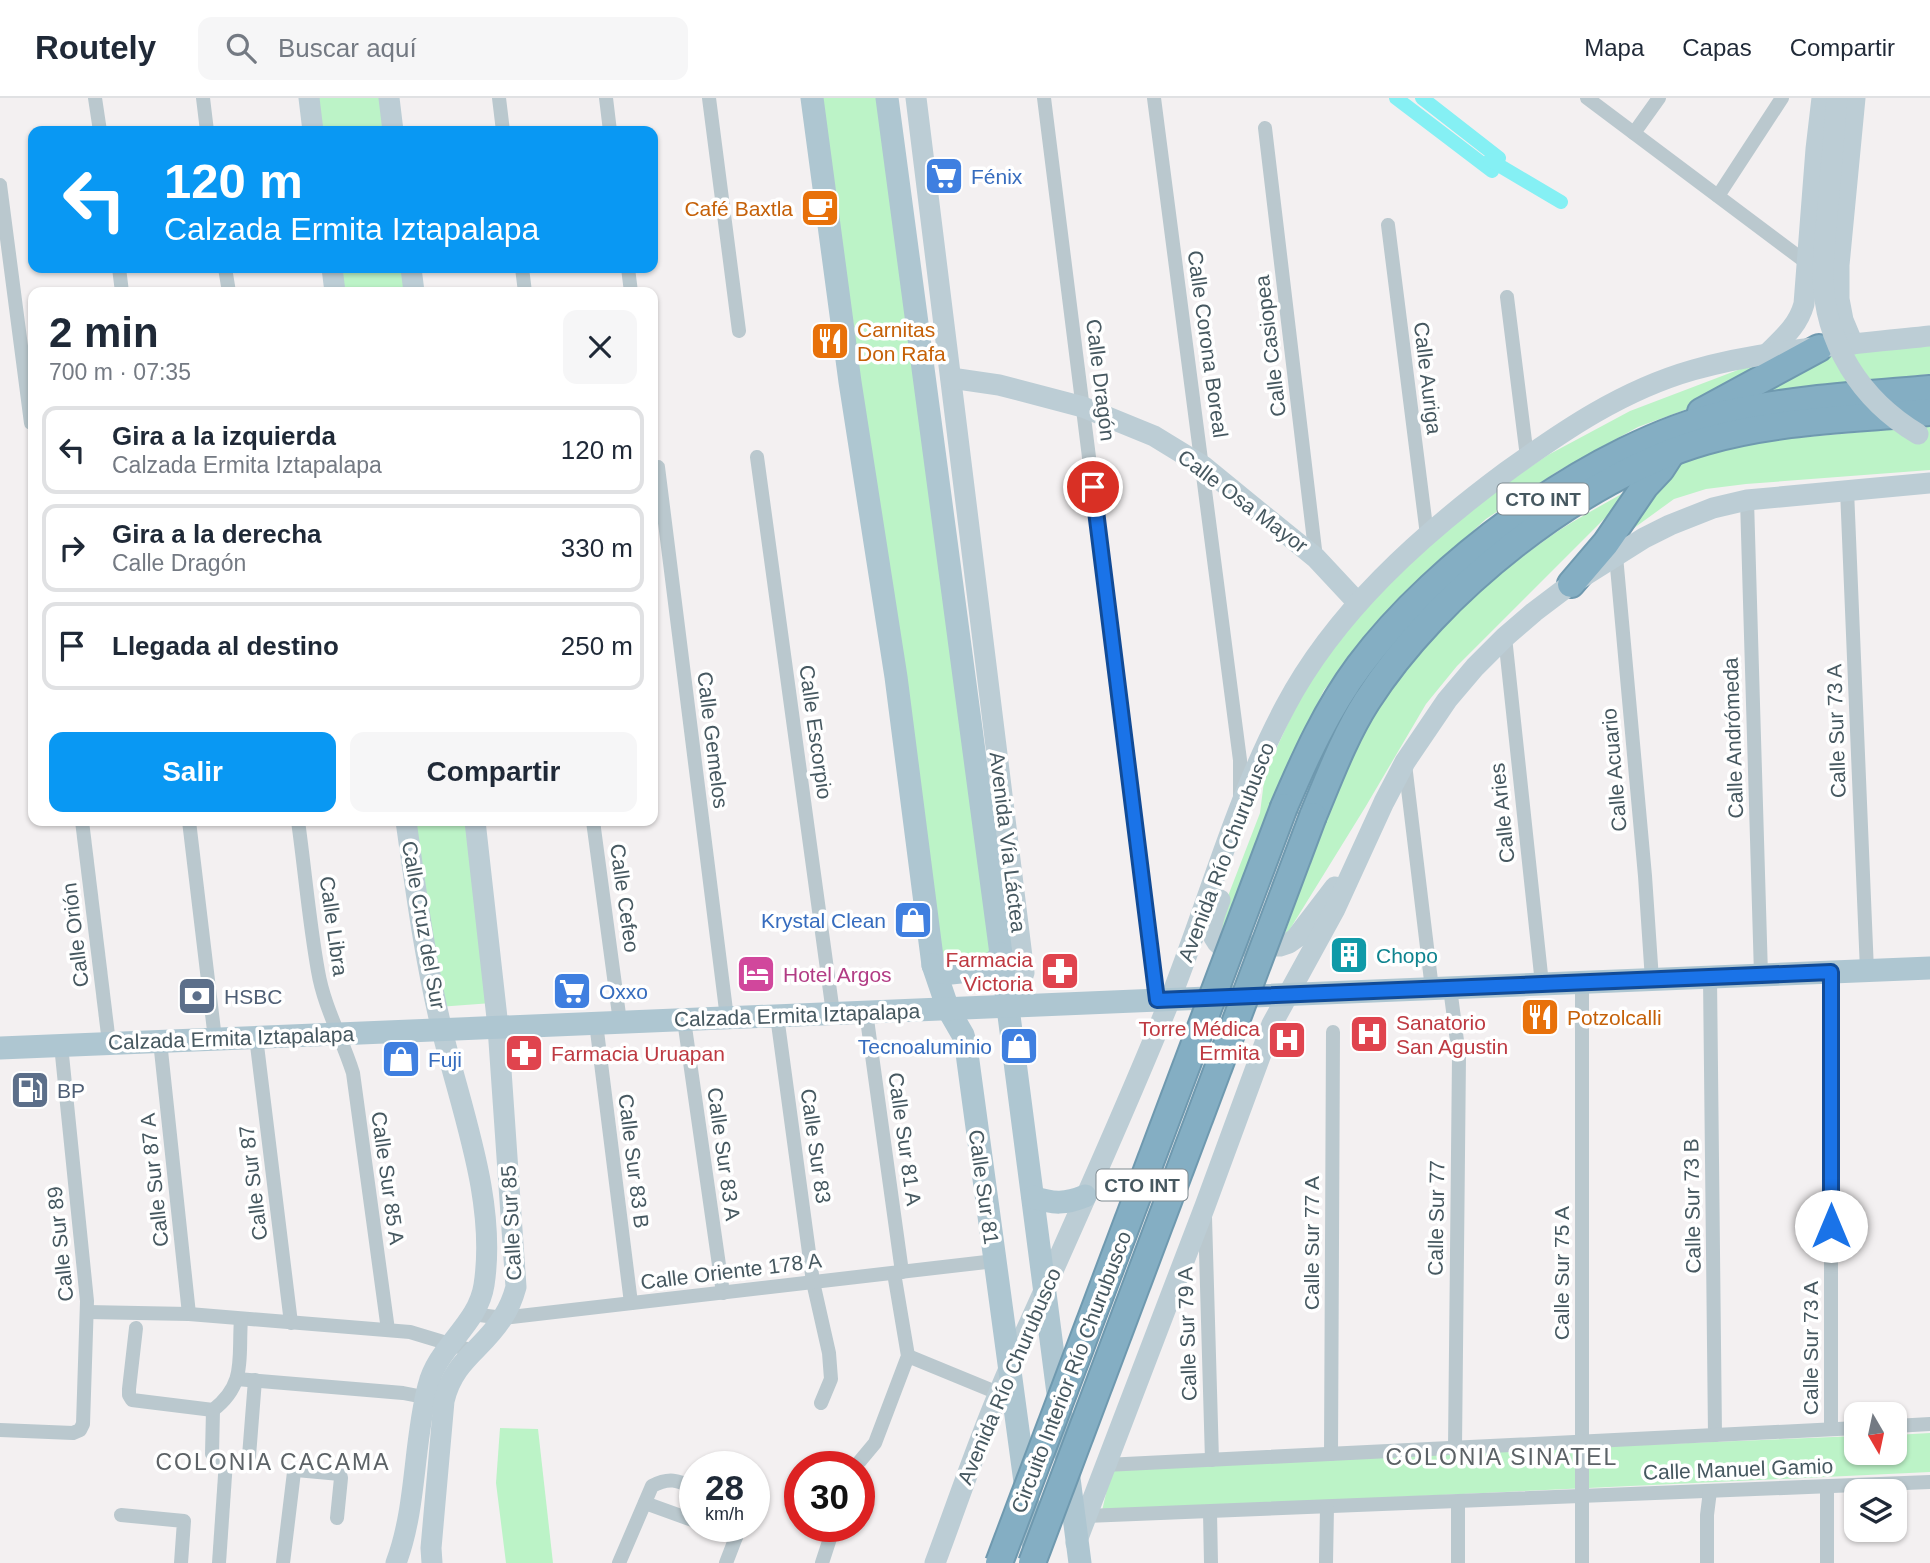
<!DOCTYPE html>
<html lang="es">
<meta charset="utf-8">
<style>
:root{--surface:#fff;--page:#f6f6f7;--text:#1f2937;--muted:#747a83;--line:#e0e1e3;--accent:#0998f3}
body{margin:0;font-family:Arial,sans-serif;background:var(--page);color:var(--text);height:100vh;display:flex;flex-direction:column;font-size:26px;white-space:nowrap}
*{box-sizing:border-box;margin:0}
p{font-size:23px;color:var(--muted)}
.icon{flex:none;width:38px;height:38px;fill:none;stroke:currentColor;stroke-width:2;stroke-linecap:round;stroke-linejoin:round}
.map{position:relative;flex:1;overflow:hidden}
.drawer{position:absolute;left:28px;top:189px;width:630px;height:539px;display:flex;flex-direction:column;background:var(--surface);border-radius:14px;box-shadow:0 2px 5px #0004}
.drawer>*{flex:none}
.guide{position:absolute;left:28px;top:28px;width:630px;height:147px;border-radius:14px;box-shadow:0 2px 5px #0004;background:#0998f3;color:#fff;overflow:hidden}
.needle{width:46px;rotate:171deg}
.controls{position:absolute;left:1844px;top:1304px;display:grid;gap:14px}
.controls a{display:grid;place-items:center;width:63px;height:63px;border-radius:14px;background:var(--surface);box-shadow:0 2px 5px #0004;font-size:35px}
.speed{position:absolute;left:679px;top:1353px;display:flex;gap:14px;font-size:35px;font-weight:700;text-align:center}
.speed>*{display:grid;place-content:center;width:91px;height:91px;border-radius:50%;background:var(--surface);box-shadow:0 2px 5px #0004;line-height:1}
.speed small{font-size:18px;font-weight:400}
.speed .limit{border:10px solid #d22;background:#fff;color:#111}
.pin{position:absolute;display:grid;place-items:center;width:60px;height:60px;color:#fff;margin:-30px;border:4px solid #fff;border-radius:50%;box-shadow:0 2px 7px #0007}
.me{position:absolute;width:77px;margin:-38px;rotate:0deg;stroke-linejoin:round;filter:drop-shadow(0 0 5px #0008)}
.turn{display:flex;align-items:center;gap:24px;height:147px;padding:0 21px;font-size:32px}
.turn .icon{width:91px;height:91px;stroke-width:2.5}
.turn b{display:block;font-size:49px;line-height:60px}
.round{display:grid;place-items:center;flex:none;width:74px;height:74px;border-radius:14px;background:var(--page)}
.headline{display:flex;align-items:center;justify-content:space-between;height:119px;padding:0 21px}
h1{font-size:42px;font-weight:600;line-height:52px}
.action{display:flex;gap:14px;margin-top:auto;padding:14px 21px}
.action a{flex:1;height:80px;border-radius:14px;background:var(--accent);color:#fff;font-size:28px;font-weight:600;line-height:80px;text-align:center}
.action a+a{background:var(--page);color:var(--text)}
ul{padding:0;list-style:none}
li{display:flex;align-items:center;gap:21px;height:88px;margin:0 14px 10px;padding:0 7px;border:4px solid var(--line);border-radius:14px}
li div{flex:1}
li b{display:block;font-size:26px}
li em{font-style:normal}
header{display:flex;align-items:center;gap:42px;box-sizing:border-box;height:98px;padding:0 35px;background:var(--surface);border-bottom:2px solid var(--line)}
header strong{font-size:33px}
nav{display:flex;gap:38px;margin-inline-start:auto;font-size:24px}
.search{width:490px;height:63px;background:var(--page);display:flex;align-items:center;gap:18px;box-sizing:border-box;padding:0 24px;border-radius:14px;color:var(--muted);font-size:26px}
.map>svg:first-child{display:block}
</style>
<header>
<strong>Routely</strong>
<div class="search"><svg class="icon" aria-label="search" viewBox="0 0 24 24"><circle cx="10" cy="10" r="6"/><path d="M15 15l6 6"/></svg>Buscar aquí</div>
<nav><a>Mapa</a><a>Capas</a><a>Compartir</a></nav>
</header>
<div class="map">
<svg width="1930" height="1465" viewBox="0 0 1930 1465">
<rect width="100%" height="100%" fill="#f3f0f1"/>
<g fill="#bcf3c7">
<polygon points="314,0 385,0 389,33 318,33"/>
<polygon points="817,0 879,0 991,848 983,866 950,869 937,855"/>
<polygon points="336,170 405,170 408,194 339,194"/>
<polygon points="1930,248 1930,276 1746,297 1824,258"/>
<polygon points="1780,262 1690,310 1638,329 1558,373 1486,421 1395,505 1324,592 1284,676 1223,836 1218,824 1260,715 1265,675 1309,580 1382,490 1474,406 1548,357 1630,313 1751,267"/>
<polygon points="1930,328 1930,372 1746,386 1706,391 1674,401 1623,438 1678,366 1716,352 1773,342"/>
<path d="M1639,386L1457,568L1426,606L1366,708L1282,844C1309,767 1333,688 1373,617C1414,544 1481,488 1548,440C1576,420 1609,404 1639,386Z"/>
<polygon points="411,723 471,723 492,905 438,909"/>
<polygon points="500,1330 538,1331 553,1465 506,1465 496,1385"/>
<polygon points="1930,1335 1930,1374 1102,1413 1112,1369 1857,1338 1857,1354 1895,1354 1895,1337"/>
</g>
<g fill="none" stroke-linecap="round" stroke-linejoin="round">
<g stroke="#85f0f4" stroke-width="14">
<polyline points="1396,0 1492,73 1499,60 1422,0"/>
<polyline points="1490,62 1561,104"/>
</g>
<g stroke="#6f99af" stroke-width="30">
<g id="highway">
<polyline points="1701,314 1819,250"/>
<polyline points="1571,486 1606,445 1645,388 1661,371 1670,357"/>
<path d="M1284,709C1305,660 1327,611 1359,568C1436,464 1598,345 1725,316C1792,301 1862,297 1930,291"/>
<path d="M1313,718C1329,680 1344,639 1367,603C1436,495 1580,379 1705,343C1777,322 1855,321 1930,314"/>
</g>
</g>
<g stroke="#bac8ce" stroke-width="14">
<polyline points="95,0 100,33"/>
<polyline points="203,0 207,33"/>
<polyline points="499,0 503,33"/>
<polyline points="606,0 610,33"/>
<polyline points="709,0 739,233"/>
<polyline points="1044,0 1157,902"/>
<polyline points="1154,0 1240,662 1240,700"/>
<polyline points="1587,0 1807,165"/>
<polyline points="1265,30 1316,460"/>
<polyline points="1634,35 1659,0"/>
<polyline points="0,87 31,325"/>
<polyline points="1718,98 1782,0"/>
<polyline points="1388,127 1427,437"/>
<polyline points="119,170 122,194"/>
<polyline points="225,170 229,194"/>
<polyline points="522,170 525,194"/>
<polyline points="628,170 631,194"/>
<polyline points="1507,199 1527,359"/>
<polyline points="757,359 833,915"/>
<polyline points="658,369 727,920"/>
<polyline points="1847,392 1867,873"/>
<polyline points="1747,402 1761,877"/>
<polyline points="1616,458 1645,778 1652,882"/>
<polyline points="1505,539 1542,886"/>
<polyline points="1405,666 1432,891"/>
<polyline points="82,723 109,945"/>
<polyline points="189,723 215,941"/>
<path d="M298,723C305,773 309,823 318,873C324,909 342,940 353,975L388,1232"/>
<polyline points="593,723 620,924"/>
<polyline points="1831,874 1831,1331"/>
<polyline points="1710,879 1715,1337"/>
<polyline points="1582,885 1582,1465"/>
<polyline points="1450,890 1459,958 1455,1350"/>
<polyline points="866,914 902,1174"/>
<polyline points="777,918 813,1184 829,1255 831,1281 821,1305"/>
<polyline points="684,922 723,1195"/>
<polyline points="596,925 631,1205"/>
<polyline points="256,939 291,1225"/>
<polyline points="160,943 189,1216"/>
<polyline points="1205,1119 1212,1362"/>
<polyline points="87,1214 189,1216 410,1234 473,1253"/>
<polyline points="472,1216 503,1220 995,1163"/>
<polyline points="136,1230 129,1291 129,1297 132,1302 213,1312"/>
<polyline points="908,1258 998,1295"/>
<polyline points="237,1281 403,1295 434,1301"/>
<polyline points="213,1312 212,1356 218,1363 240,1363 249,1358 255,1282"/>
<path d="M213,1312C247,1286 238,1260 241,1221"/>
<polyline points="1895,1328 1930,1326"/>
<polyline points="0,1332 73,1335 80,1332 83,1326 87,1203 61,947"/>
<polyline points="1331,1356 1333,934"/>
<polyline points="860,1363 875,1345 908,1258 894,1175"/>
<polyline points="1105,1367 1857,1330"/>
<polyline points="645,1405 695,1423"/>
<polyline points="1210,1414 1211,1465"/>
<polyline points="121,1417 184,1423 181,1465"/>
<polyline points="1086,1418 1930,1384"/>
<polyline points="707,1428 736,1439"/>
<polyline points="219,1465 226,1363"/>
<polyline points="283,1465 294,1374 296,1372 340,1376 341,1380 337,1420"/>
<path d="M619,1465L652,1388C669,1379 677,1382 695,1390"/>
<polyline points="726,1465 736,1439"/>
<polyline points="822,1465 834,1428"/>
<polyline points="1326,1465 1327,1409"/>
<polyline points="1458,1465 1458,1404"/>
<polyline points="1707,1465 1707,1417 1710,1393"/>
<polyline points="1827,1465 1827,1389"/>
</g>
<g stroke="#bccdd5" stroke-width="21">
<polyline points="309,0 313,33"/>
<polyline points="389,0 393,33"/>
<polyline points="916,0 1024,875 1007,908"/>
<polyline points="332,170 335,194"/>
<polyline points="411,170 414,194"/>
<polyline points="1853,246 1843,222 1839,201 1839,167 1855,0"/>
<path d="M1767,256C1783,240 1798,228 1804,206L1816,51L1822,0"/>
<polyline points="951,280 999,287 1083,309 1154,338 1203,368 1316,460 1358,505"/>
<path d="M1220,802C1214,819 1205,835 1221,848H1280L1289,845L1296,840L1335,789"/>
<polyline points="1076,1445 1205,1108 1272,926 1335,811 1384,704 1405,664 1447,602 1475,569 1505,539 1534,514 1571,486 1644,440 1670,427 1713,410 1747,402 1930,385"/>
<path d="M396,1465C417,1409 413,1346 428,1288C437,1249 478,1227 484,1187C497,1103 461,1012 442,932C425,863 416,793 406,723"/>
<path d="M432,1465L431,1450L444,1303C454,1261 483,1252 503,1219C509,1210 513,1200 516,1189L498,929L475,723"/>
<path d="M935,1465C956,1409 975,1352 998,1297C1012,1262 1028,1229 1043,1195C1086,1099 1130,1001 1169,904C1208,806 1235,703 1285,609C1335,514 1420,438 1506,374C1564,332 1623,292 1693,272C1770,250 1851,247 1930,238"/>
</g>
<g stroke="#aec6d1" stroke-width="23">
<polyline points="812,0 850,284 896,579 933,867 948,911 963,937 966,948 1035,1458"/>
<polyline points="887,0 1001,856 1080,1465"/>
<polyline points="933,867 942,874 951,875 989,871 1001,856"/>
<polyline points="0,950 1930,870"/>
<path d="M1033,1099C1053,1106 1066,1106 1085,1098"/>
</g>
<use href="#highway" stroke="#84aec3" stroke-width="26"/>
<g stroke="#6f99af" stroke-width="30" stroke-linecap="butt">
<g id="highway-bridge">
<polyline points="999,1465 1284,709"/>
<polyline points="1032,1465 1313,718"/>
</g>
</g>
<path stroke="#bccdd5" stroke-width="21" d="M1837,0C1834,36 1831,72 1828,107C1826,131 1823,154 1823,177C1824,245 1861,302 1918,336"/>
<use href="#highway-bridge" stroke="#84aec3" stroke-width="26"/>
</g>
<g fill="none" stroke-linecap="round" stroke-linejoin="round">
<g stroke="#114b97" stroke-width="18">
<polyline id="route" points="1093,389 1157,902 1831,874 1831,1128"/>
</g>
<use href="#route" stroke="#1a73e8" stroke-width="12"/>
</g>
<defs>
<g id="supermarket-square" transform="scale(2.0125)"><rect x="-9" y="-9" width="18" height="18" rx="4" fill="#3f7fe0" stroke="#fff"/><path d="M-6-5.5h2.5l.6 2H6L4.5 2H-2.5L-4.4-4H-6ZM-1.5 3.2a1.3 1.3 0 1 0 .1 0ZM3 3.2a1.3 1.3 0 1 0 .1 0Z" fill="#fff"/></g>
<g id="cafe-square" transform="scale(2.0125)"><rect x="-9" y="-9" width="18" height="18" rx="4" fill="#e8710a" stroke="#fff"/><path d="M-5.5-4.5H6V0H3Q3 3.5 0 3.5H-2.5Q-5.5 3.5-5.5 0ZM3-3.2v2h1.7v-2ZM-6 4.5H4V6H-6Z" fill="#fff"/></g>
<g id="restaurant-square" transform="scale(2.0125)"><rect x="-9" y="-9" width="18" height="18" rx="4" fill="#e8710a" stroke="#fff"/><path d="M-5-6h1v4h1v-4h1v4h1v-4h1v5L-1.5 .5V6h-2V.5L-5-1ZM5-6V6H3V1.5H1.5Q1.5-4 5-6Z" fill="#fff"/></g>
<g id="shop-square" transform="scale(2.0125)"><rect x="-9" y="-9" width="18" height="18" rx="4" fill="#3f7fe0" stroke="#fff"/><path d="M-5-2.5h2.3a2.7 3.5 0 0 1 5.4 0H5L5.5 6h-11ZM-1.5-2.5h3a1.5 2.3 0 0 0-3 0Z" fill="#fff"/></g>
<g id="building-square" transform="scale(2.0125)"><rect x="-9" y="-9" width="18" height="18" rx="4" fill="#0f9aa8" stroke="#fff"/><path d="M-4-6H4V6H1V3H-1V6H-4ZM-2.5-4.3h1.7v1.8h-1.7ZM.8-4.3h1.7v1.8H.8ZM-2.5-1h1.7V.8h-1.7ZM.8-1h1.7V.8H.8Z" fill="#fff"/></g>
<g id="pharmacy-square" transform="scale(2.0125)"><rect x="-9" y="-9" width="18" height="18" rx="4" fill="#e0444e" stroke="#fff"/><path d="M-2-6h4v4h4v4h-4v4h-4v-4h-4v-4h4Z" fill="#fff"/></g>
<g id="hotel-square" transform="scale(2.0125)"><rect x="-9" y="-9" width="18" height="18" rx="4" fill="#d1479c" stroke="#fff"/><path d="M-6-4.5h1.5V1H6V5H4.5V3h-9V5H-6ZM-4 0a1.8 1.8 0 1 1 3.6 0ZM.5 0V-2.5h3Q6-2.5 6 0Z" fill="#fff"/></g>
<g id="bank-square" transform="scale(2.0125)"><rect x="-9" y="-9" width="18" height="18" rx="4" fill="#5c6f8a" stroke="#fff"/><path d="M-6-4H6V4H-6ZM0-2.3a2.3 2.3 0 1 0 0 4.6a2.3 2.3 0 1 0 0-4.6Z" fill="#fff"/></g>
<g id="hospital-square" transform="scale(2.0125)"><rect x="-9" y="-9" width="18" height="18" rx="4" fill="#e0444e" stroke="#fff"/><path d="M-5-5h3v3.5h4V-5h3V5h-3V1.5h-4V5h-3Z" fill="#fff"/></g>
<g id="fuel-square" transform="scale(2.0125)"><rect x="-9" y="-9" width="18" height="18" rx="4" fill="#5c6f8a" stroke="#fff"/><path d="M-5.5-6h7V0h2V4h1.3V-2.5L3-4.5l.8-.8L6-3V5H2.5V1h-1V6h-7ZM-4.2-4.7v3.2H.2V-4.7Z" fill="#fff"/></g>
</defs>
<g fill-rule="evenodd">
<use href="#supermarket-square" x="944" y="78"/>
<use href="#cafe-square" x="820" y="110"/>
<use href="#restaurant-square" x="830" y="243"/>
<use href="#shop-square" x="913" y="822"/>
<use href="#building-square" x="1349" y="857"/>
<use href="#pharmacy-square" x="1060" y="873"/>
<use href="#hotel-square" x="756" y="876"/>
<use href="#supermarket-square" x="572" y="893"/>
<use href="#bank-square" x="197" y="898"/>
<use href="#restaurant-square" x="1540" y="919"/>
<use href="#hospital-square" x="1369" y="936"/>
<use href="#hospital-square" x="1287" y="942"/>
<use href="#shop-square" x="1019" y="948"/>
<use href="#pharmacy-square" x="524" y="955"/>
<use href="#shop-square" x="401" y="961"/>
<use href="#fuel-square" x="30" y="992"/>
</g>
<g text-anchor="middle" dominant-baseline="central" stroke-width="7" stroke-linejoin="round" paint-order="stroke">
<g fill="#fff" stroke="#7e8a90" stroke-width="2">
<rect x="1497.5" y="385.5" width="91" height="31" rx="5"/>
<rect x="1096.5" y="1071.5" width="91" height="31" rx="5"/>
</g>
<g font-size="19" font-weight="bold" fill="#465860">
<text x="1543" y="401">CTO INT</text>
<text x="1142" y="1087">CTO INT</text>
</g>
<g font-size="21" fill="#366cbe" stroke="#fff" text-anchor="start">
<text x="971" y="78">Fénix</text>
<text x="886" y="822" text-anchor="end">Krystal Clean</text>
<text x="599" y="893">Oxxo</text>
<text x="992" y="948" text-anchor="end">Tecnoaluminio</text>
<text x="428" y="961">Fuji</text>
</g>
<g font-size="21" fill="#c56008" stroke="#fff" text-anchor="start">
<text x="793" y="110" text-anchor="end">Café Baxtla</text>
<text x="857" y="231">Carnitas<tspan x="857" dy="24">Don Rafa</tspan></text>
<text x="1567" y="919">Potzolcalli</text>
</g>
<g font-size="21" fill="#465860" stroke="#fff">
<text transform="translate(1208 246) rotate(82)">Calle Corona Boreal</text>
<text transform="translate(1270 248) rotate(-97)">Calle Casiopea</text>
<text transform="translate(1428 280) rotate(83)">Calle Auriga</text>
<text transform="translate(1101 282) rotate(83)">Calle Dragón</text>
<text transform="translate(1243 403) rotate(37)">Calle Osa Mayor</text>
<text transform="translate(1836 633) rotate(-92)">Calle Sur 73 A</text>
<text transform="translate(816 634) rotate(82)">Calle Escorpio</text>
<text transform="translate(1733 640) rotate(-92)">Calle Andrómeda</text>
<text transform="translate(713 642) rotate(83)">Calle Gemelos</text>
<text transform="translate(1614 672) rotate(-95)">Calle Acuario</text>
<text transform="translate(1502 715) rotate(-96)">Calle Aries</text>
<text transform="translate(1008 744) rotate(83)">Avenida Vía Láctea</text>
<text transform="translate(1226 754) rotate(-69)">Avenida Río Churubusco</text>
<text transform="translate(625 800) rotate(82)">Calle Cefeo</text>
<text transform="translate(424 827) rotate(80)">Calle Cruz del Sur</text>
<text transform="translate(334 828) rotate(82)">Calle Libra</text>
<text transform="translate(75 837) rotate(-97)">Calle Orión</text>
<text transform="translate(797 917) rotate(-2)">Calzada Ermita Iztapalapa</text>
<text transform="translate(231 940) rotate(-2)">Calzada Ermita Iztapalapa</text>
<text transform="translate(905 1041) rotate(82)">Calle Sur 81 A</text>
<text transform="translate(816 1048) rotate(82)">Calle Sur 83</text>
<text transform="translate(724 1056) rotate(82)">Calle Sur 83 A</text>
<text transform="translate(634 1063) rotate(83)">Calle Sur 83 B</text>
<text transform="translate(388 1080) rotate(82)">Calle Sur 85 A</text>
<text transform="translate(154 1082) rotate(-96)">Calle Sur 87 A</text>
<text transform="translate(253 1085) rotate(-97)">Calle Sur 87</text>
<text transform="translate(984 1089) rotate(82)">Calle Sur 81</text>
<text transform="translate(1692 1108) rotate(-91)">Calle Sur 73 B</text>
<text transform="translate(1436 1120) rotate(-89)">Calle Sur 77</text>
<text transform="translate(511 1125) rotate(-93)">Calle Sur 85</text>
<text transform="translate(1311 1145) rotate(-90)">Calle Sur 77 A</text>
<text transform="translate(60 1146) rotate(-96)">Calle Sur 89</text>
<text transform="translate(731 1173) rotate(-7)">Calle Oriente 178 A</text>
<text transform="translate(1561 1175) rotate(-90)">Calle Sur 75 A</text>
<text transform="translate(1187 1236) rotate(-92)">Calle Sur 79 A</text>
<text transform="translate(1810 1250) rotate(-90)">Calle Sur 73 A</text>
<text transform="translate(1071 1274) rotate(-69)">Circuito Interior Río Churubusco</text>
<text transform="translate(1009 1278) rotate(-67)">Avenida Río Churubusco</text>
<text transform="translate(1738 1371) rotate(-2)">Calle Manuel Gamio</text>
</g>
<g font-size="21" fill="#0d838f" stroke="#fff" text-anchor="start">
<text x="1376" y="857">Chopo</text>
</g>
<g font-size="21" fill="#be3a42" stroke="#fff" text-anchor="end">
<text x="1033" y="861">Farmacia<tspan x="1033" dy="24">Victoria</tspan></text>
<text x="1396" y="924" text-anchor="start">Sanatorio<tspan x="1396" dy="24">San Agustin</tspan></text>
<text x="1260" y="930">Torre Médica<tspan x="1260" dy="24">Ermita</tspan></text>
<text x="551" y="955" text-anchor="start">Farmacia Uruapan</text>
</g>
<g font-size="21" fill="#b23c85" stroke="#fff" text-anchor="start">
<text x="783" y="876">Hotel Argos</text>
</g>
<g font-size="21" fill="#4e5e75" stroke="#fff" text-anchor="start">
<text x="224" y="898">HSBC</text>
<text x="57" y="992">BP</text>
</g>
<g font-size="23" letter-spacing="2" fill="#5c6266" stroke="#fff">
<text x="1502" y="1359">COLONIA SINATEL</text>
<text x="273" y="1364">COLONIA CACAMA</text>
</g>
</g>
</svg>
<div class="controls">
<a><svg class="needle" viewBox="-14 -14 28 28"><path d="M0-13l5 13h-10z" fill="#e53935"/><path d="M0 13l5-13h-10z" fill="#747a83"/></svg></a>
<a><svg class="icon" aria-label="layers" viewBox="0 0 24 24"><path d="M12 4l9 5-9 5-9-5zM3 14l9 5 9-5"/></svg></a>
</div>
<div class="speed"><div>28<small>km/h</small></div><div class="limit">30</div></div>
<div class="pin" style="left:1093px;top:389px;background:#d93025"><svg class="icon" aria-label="arrive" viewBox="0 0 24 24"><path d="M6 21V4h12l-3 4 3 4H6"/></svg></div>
<svg class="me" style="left:1831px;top:1128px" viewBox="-20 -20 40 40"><circle r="19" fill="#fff"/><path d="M0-13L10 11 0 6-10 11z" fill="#1a73e8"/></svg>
<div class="guide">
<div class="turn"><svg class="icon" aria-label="left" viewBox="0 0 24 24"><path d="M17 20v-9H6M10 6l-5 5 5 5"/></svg><div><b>120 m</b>Calzada Ermita Iztapalapa</div></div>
</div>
<section class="drawer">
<div class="headline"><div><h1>2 min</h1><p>700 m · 07:35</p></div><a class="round"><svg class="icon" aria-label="close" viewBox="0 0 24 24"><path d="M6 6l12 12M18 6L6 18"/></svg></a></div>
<ul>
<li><svg class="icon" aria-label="left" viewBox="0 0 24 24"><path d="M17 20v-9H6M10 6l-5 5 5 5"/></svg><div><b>Gira a la izquierda</b><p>Calzada Ermita Iztapalapa</p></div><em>120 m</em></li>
<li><svg class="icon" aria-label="right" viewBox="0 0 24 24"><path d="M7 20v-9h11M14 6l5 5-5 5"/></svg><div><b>Gira a la derecha</b><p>Calle Dragón</p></div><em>330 m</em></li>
<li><svg class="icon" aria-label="arrive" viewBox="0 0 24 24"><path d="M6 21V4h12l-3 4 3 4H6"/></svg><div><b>Llegada al destino</b></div><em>250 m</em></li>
</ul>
<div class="action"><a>Salir</a><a>Compartir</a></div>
</section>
</div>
